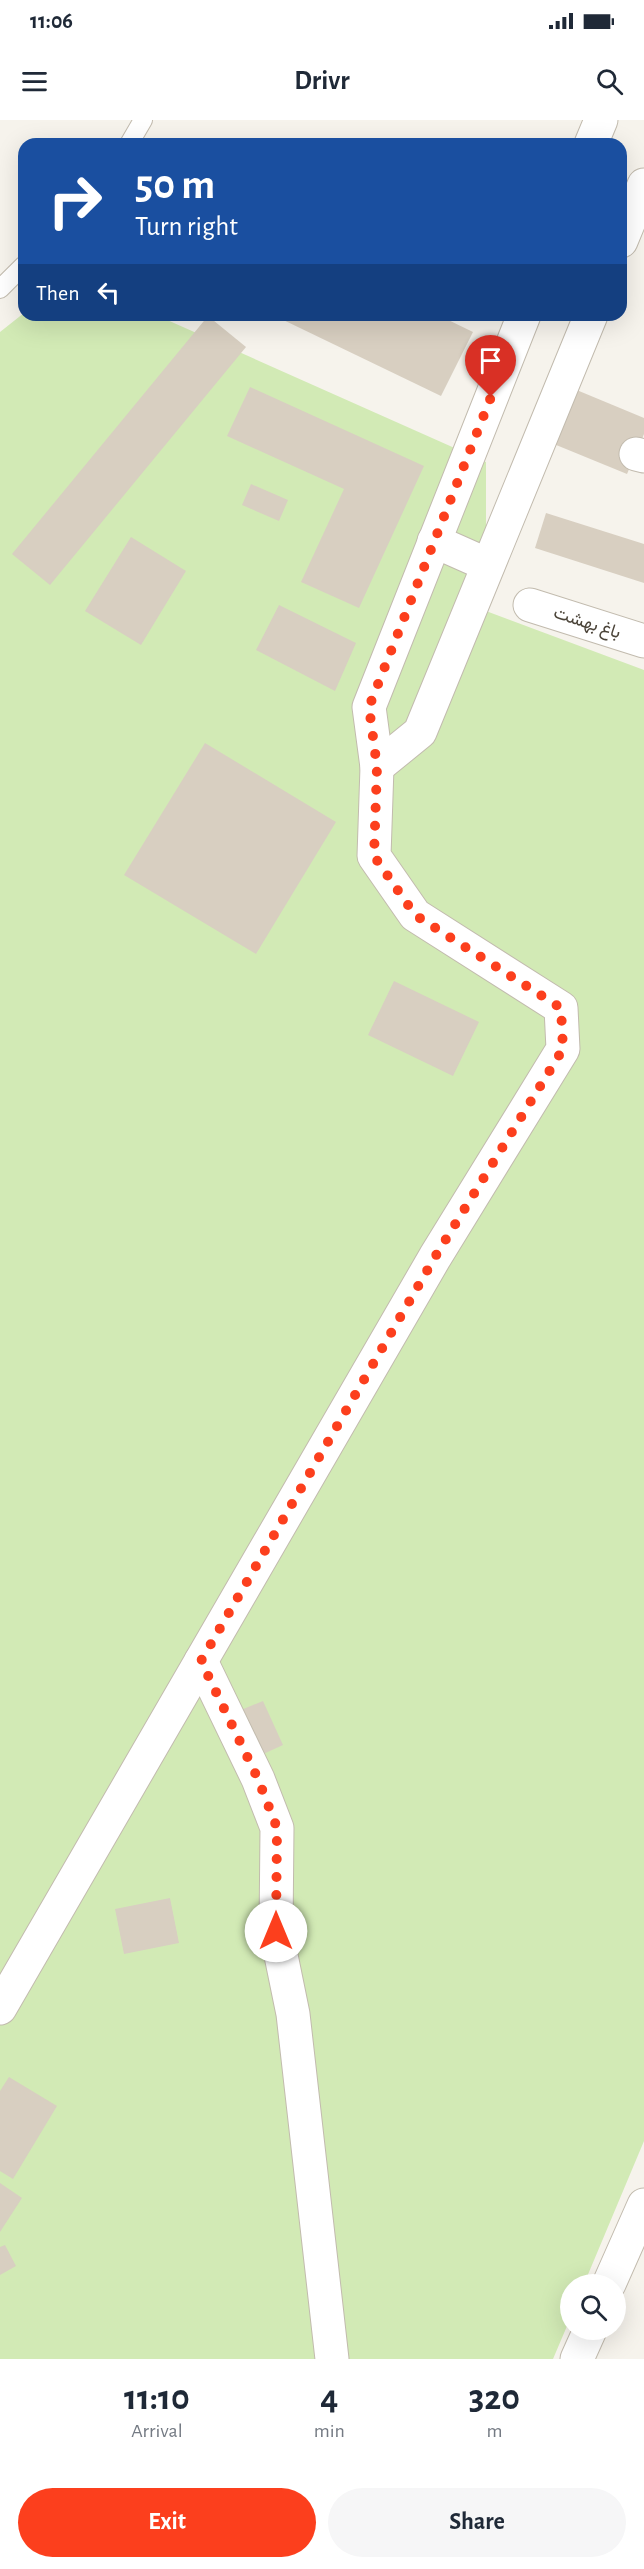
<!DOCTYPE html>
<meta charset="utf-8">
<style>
:root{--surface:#fff;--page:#f6f6f7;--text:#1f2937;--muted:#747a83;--accent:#fc3f1d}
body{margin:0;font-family:"Alegreya Sans",Vazirmatn,sans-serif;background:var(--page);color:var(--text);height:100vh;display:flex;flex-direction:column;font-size:22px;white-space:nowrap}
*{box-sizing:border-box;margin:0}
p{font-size:20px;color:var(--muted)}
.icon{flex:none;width:33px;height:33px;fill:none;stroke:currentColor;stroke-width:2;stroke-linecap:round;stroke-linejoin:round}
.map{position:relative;height:2239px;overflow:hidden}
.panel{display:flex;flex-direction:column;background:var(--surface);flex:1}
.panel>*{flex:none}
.hud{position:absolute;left:18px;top:18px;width:609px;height:183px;border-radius:18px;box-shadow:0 6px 24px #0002;background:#1a4fa0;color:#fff;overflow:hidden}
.tools{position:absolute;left:560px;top:2154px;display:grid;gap:12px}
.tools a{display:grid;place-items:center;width:66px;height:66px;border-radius:50%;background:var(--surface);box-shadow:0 6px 24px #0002;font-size:30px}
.pin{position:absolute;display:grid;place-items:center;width:51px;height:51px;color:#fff;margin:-62px -26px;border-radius:50% 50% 50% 0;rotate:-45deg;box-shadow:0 0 6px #0007}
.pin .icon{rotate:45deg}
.me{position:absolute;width:66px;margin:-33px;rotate:0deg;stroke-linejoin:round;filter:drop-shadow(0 0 4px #0008)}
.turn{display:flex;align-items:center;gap:21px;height:126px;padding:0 18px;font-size:27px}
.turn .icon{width:78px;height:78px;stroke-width:2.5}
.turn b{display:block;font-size:42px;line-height:51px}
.then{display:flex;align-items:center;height:57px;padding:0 18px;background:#0003;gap:12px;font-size:22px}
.eta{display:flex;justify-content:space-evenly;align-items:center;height:102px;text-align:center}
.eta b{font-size:36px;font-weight:600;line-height:42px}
.cta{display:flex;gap:12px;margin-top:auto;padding:12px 18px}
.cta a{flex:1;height:69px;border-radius:36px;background:var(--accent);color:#fff;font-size:24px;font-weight:600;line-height:69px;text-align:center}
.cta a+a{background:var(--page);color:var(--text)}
.status{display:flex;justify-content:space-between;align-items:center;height:42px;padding:0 30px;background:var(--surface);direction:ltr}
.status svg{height:16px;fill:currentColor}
header{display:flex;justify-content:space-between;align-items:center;height:78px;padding:0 18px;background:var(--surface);font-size:27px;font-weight:600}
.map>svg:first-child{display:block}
</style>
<div class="status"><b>11:06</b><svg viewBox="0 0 49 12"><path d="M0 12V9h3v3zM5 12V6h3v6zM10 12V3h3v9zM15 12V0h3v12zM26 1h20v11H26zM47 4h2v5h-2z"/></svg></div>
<header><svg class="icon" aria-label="menu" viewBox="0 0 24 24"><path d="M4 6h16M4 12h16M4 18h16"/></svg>Drivr<svg class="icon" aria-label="search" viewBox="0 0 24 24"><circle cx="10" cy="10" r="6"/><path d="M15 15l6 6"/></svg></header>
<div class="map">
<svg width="644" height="2239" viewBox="0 0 644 2239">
<rect width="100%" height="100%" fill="#f6f3ec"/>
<polygon fill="#d2eab5" points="24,193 24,195 156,195 486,342 486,491 644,550 644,2021 584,2164 570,2164 570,2199 553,2239 0,2239 0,212"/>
<g fill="#d8cfc1">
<polygon points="273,195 438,195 473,212 441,276"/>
<polygon points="208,196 246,227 50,465 12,434"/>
<polygon points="567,266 644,298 644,314 627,354 544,320"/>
<polygon points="250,267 424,346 359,488 301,462 344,369 227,316"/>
<polygon points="251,364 288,380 279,401 242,385"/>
<polygon points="546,393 644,424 644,463 535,428"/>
<polygon points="131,417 186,451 141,525 85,491"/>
<polygon points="279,485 356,523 335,571 256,530"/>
<polygon points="205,623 336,702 256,834 124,755"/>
<polygon points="394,861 479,902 453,956 368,915"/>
<polygon points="263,1581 283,1625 261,1635 241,1590"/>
<polygon points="170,1778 179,1823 124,1834 115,1789"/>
<polygon points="9,1957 57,1986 13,2059 0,2051 0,1971"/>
<polygon points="0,2063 22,2078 0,2112"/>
<polygon points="5,2125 16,2146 0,2155 0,2127"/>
</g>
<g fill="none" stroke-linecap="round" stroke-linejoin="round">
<g stroke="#c2bbae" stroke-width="20">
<g id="service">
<polyline points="129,24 143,0"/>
<polyline points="0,169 24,145"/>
</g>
</g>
<g stroke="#c2bbae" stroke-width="35">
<g id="minor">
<polyline points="591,24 601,0"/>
<polyline points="621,121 644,65"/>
<polyline points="636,334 644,336"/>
<polyline points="434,421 488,445"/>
<polyline points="530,485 644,521"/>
<polyline points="377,647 420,612 591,195"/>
<polyline points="201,1541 258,1659 277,1708 276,1811 293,1894 332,2239"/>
<polyline points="0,1888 435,1137 563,929 561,888 415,795 374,736 377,647 369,587 524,195"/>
<polyline points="609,2164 644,2085"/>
<polyline points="577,2239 590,2210"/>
</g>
</g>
<use href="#service" stroke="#fff" stroke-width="18"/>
<use href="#minor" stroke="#fff" stroke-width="33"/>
</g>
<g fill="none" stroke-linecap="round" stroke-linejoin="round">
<polyline stroke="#fc3f1d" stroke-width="10" stroke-dasharray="0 18" points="276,1811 277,1708 258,1659 201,1541 435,1137 563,929 561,888 415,795 374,736 377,647 369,587 491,277"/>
</g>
<g text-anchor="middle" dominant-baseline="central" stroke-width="5" stroke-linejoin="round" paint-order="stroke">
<g font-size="18" fill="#4b4439" stroke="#fff">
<text transform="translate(587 503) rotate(18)">باغ بهشت</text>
</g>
</g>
</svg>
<div class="tools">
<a><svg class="icon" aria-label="search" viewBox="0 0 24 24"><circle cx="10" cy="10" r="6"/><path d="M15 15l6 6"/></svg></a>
</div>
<div class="pin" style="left:491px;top:277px;background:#d93025"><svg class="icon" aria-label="arrive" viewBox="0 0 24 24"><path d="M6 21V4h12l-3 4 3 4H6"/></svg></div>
<svg class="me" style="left:276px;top:1811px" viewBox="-20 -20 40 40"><circle r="19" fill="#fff"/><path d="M0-13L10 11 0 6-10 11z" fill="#fc3f1d"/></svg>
<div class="hud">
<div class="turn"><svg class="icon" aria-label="right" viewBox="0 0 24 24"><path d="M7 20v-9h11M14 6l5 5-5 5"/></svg><div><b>50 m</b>Turn right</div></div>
<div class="then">Then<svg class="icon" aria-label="left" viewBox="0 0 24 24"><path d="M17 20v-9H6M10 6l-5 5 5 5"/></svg></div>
</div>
</div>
<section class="panel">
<div class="eta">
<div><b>11:10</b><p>Arrival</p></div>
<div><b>4</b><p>min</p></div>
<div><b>320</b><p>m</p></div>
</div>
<div class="cta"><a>Exit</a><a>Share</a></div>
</section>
